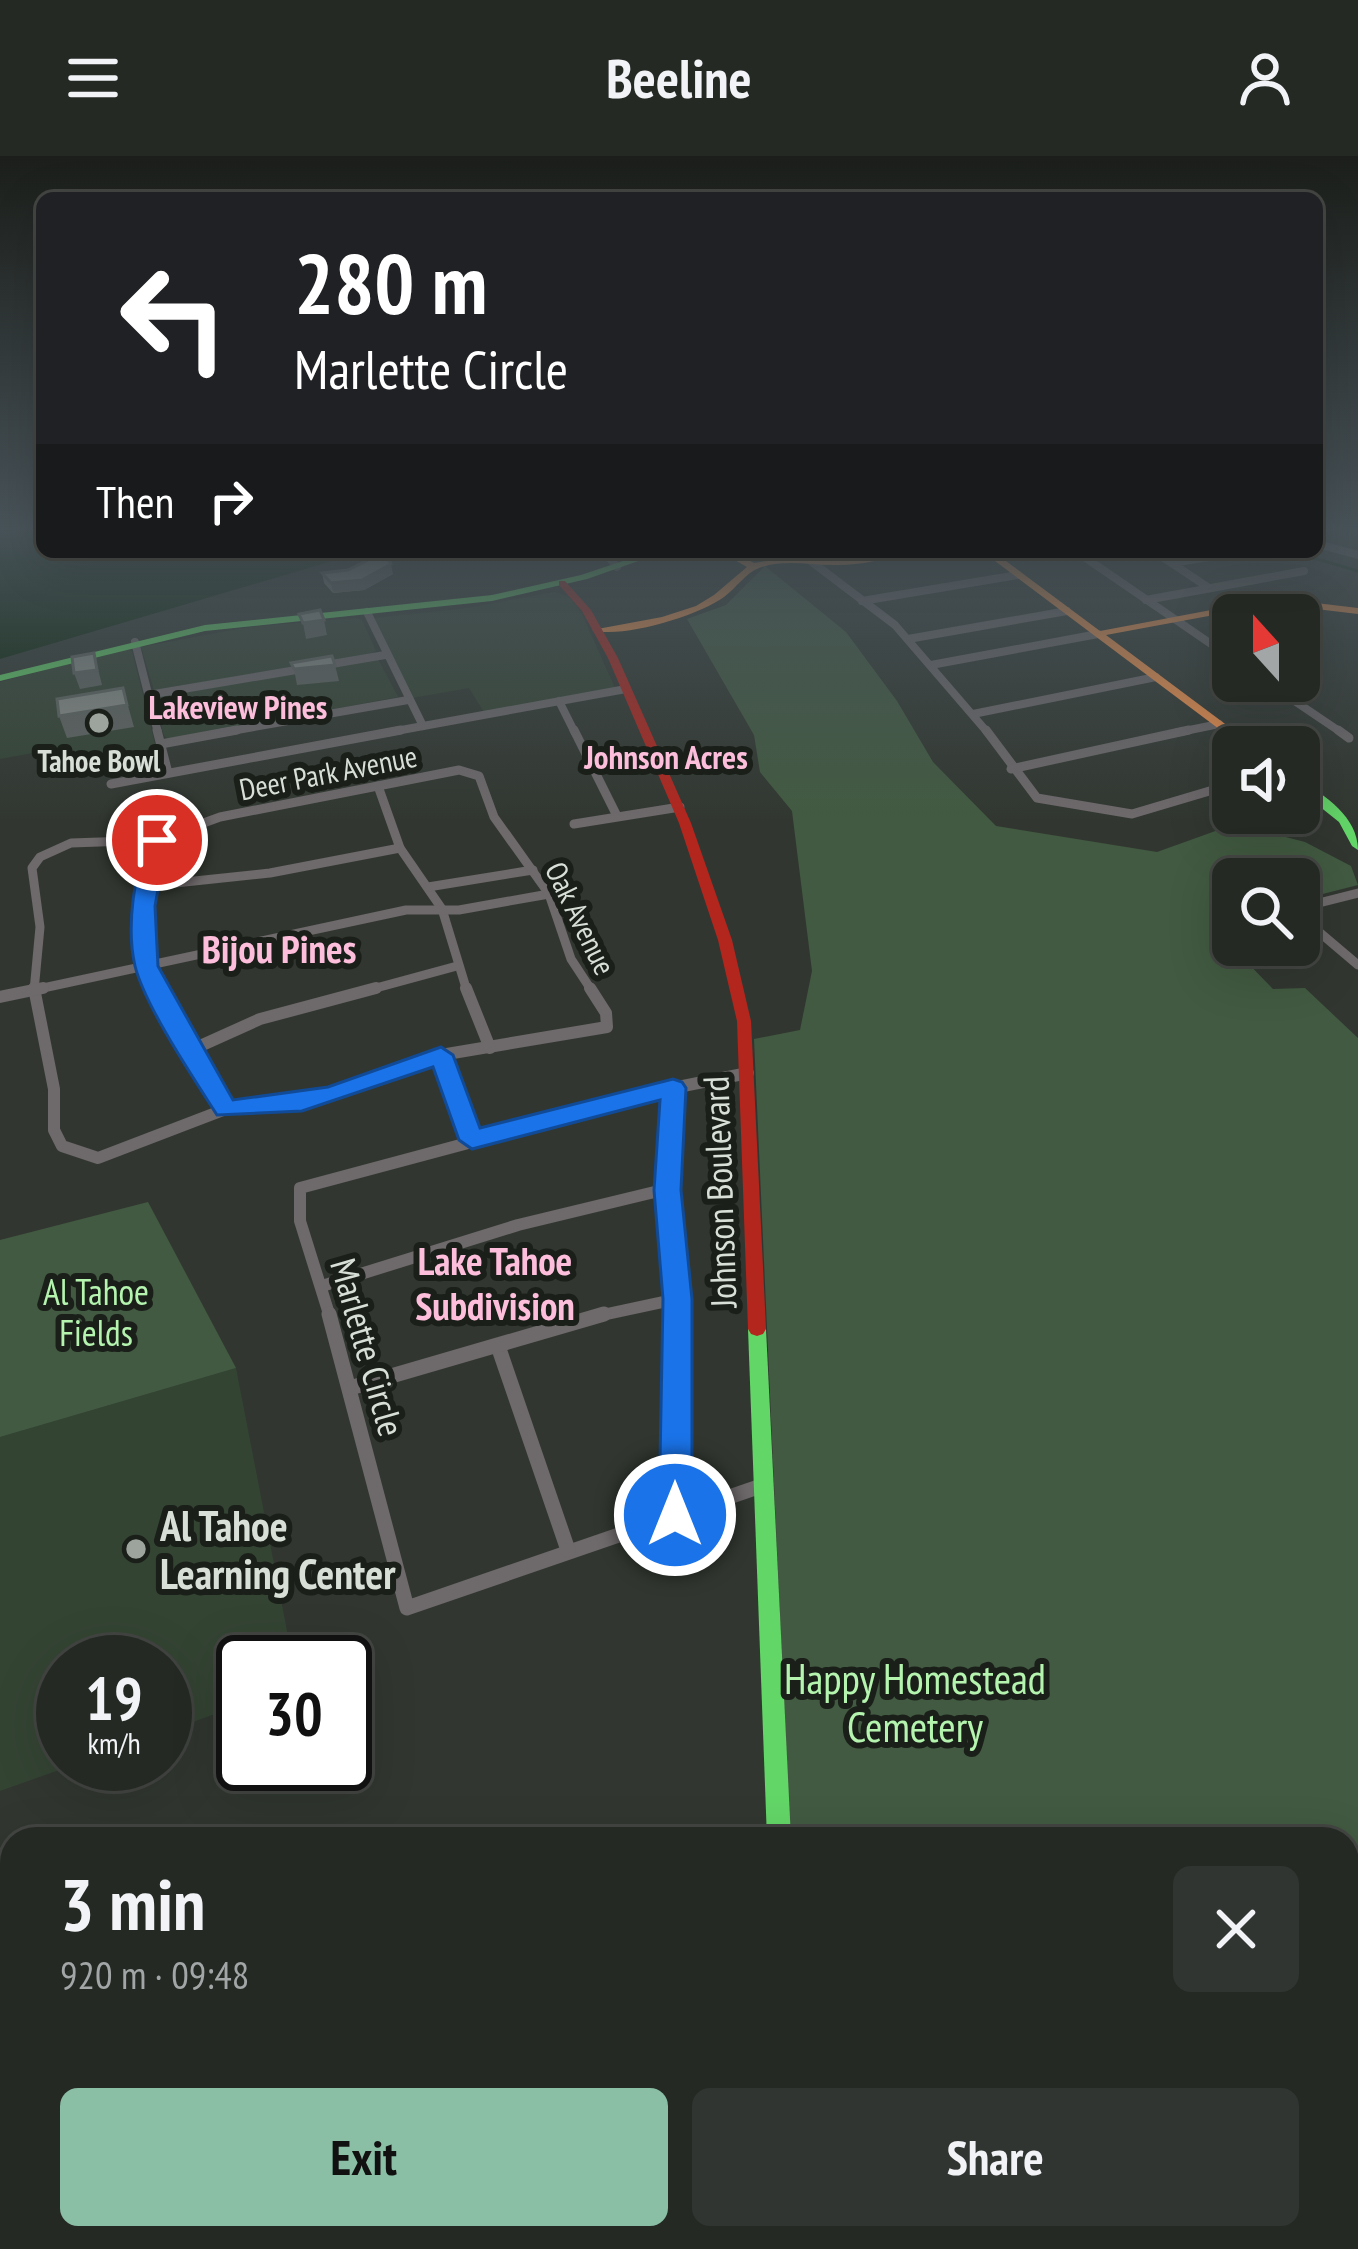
<!DOCTYPE html>
<meta charset="utf-8">
<style>
:root{--surface:#252924;--page:#313531;--text:#f1f3f6;--muted:#a3a6a6;--line:#424541;--accent:#8abfa5}
body{margin:0;font-family:"PT Sans Narrow",sans-serif;background:var(--page);color:var(--text);height:100vh;display:flex;flex-direction:column;font-size:45px;white-space:nowrap}
*{box-sizing:border-box;margin:0}
p{font-size:39px;color:var(--muted)}
.icon{flex:none;width:66px;height:66px;fill:none;stroke:currentColor;stroke-width:2;stroke-linecap:round;stroke-linejoin:round}
.map{position:relative;flex:1;overflow:hidden}
.panel{position:absolute;left:0px;top:1671px;width:1359px;height:423px;display:flex;flex-direction:column;background:var(--surface);border-radius:36px 36px 0 0;box-shadow:0 12px 48px #0002,0 0 0 3px var(--line)}
.panel>*{flex:none}
.top-card{position:absolute;left:36px;top:36px;width:1287px;height:366px;border-radius:18px;box-shadow:0 12px 48px #0002,0 0 0 3px var(--line);background:#202124;color:#fff;overflow:hidden}
.needle{width:78px;rotate:339deg}
.fabs{position:absolute;left:1212px;top:438px;display:grid;gap:24px}
.fabs a{display:grid;place-items:center;width:108px;height:108px;border-radius:18px;background:var(--surface);box-shadow:0 12px 48px #0002,0 0 0 3px var(--line);font-size:60px}
.speed{position:absolute;left:36px;top:1479px;display:flex;gap:24px;font-size:60px;font-weight:700;text-align:center}
.speed>*{display:grid;place-content:center;width:156px;height:156px;border-radius:50%;background:var(--surface);box-shadow:0 12px 48px #0002,0 0 0 3px var(--line);line-height:1}
.speed small{font-size:30px;font-weight:400}
.speed .limit{border:6px solid #111;border-radius:18px;background:#fff;color:#111}
.pin{position:absolute;display:grid;place-items:center;width:102px;height:102px;color:#fff;margin:-51px;border:6px solid #fff;border-radius:50%;box-shadow:0 3px 12px #0007}
.me{position:absolute;width:132px;margin:-66px;rotate:0deg;stroke-linejoin:round;filter:drop-shadow(0 0 9px #0008)}
.turn{display:flex;align-items:center;gap:42px;height:252px;padding:0 60px;font-size:54px}
.turn .icon{width:156px;height:156px;stroke-width:2.5}
.turn b{display:block;font-size:84px;line-height:102px}
.then{display:flex;align-items:center;height:114px;padding:0 60px;background:#0003;gap:24px;font-size:45px}
.round{display:grid;place-items:center;flex:none;width:126px;height:126px;border-radius:18px;background:var(--page)}
.summary{display:flex;align-items:center;justify-content:space-between;height:204px;padding:0 60px}
h1{font-size:72px;font-weight:600;line-height:90px}
.cta{display:flex;gap:24px;margin-top:auto;padding:24px 60px}
.cta a{flex:1;height:138px;border-radius:18px;background:var(--accent);color:#111;font-size:48px;font-weight:600;line-height:138px;text-align:center}
.cta a+a{background:var(--page);color:var(--text)}
header{display:flex;justify-content:space-between;align-items:center;height:156px;padding:0 60px;background:var(--surface);font-size:54px;font-weight:600}
.map>svg:first-child{display:block}
</style>
<header><svg class="icon" aria-label="menu" viewBox="0 0 24 24"><path d="M4 6h16M4 12h16M4 18h16"/></svg>Beeline<svg class="icon" aria-label="person" viewBox="0 0 24 24"><circle cx="12" cy="8" r="4"/><path d="M4 21q1-7 8-7t8 7"/></svg></header>
<div class="map">
<svg width="1358" height="2093" viewBox="0 0 1358 2093">
<rect width="100%" height="100%" fill="#313730"/>
<g fill="#344433">
<polygon points="554,436 568,440 581,456 615,532 484,556 469,532 412,542 374,462 468,452"/>
<polygon points="356,462 362,464 376,495 369,499 154,534 141,491 249,471"/>
<polygon points="124,493 132,495 156,592 68,608 65,591 0,603 0,526"/>
<polygon points="378,503 398,541 169,583 164,580 155,545 159,540"/>
<polygon points="236,1212 293,1506 243,1506 243,1548 165,1576 165,1506 63,1506 63,1608 76,1608 0,1635 0,1281"/>
</g>
<g fill="#425a41">
<polygon points="765,410 846,476 897,545 933,606 996,670 1157,696 1235,668 1305,686 1351,710 1358,729 1299,744 1299,723 1233,723 1233,789 1242,789 1238,797 1273,833 1305,832 1358,882 1358,2093 818,2093 817,2082 1347,2082 1347,1683 790,1683 754,883 800,874 812,815 792,655 760,616 754,579 687,463 726,449"/>
<polygon points="148,1046 236,1212 0,1281 0,1084"/>
</g>
<polygon fill="#082508" points="0,373 42,373 42,396 363,396 0,503"/>
<g fill="none" stroke-linecap="round" stroke-linejoin="round">
<polyline stroke="#082508" stroke-width="3" points="1293,396 1358,415"/>
<g stroke="#6e696b" stroke-width="8">
<polyline points="1317,388 1358,399"/>
<polyline points="605,396 617,411"/>
<polyline points="1077,396 1233,503"/>
<polyline points="1155,396 1209,432"/>
<polyline points="812,406 895,469 988,577"/>
<polyline points="1172,407 1238,396"/>
<polyline points="1146,444 1304,415"/>
<polyline points="862,445 1018,419"/>
<polyline points="367,456 423,570"/>
<polyline points="908,483 1067,455"/>
<polyline points="135,486 158,577"/>
<polyline points="931,509 1098,478"/>
<polyline points="1265,525 1342,577"/>
<polyline points="148,539 385,499"/>
<polyline points="559,545 575,577"/>
<polyline points="973,558 1156,521"/>
<polyline points="220,577 408,544"/>
<polyline points="385,577 626,533"/>
<polyline points="1175,577 1219,568"/>
</g>
<g stroke="#6e696b" stroke-width="9">
<polyline points="157,574 168,617"/>
<polyline points="574,574 617,660"/>
<polyline points="986,574 1037,642 1132,658 1233,628"/>
<polyline points="1338,574 1349,582"/>
<polyline points="161,588 237,574"/>
<polyline points="1011,613 1189,574"/>
<polyline points="111,628 401,574"/>
<polyline points="378,630 400,692 442,753 467,835"/>
<polyline points="574,668 680,651"/>
<polyline points="157,684 145,772 159,835"/>
<polyline points="147,730 270,717 400,692"/>
<polyline points="428,731 533,714"/>
<polyline points="1299,752 1358,737"/>
<polyline points="1299,759 1358,809"/>
<polyline points="29,835 406,754 459,754 549,738"/>
<polyline points="34,835 40,771 32,712 40,701 71,687 157,684 220,661 459,614 479,620 494,661 549,738 571,803 592,835"/>
<polyline points="365,835 457,810"/>
</g>
<g stroke="#6e696b" stroke-width="12">
<polyline points="34,832 54,933 54,974 62,990 98,1002 226,953 302,946 441,899 607,871 606,857 590,832"/>
<polyline points="158,832 191,898 226,953"/>
<polyline points="466,832 490,892"/>
<polyline points="0,841 43,832"/>
<polyline points="189,895 260,863 376,832"/>
<polyline points="441,899 472,984"/>
<polyline points="673,932 667,1033 677,1161"/>
<polyline points="322,1130 518,1069 667,1033"/>
<polyline points="330,1161 300,1065 300,1032 673,932 748,917"/>
<polyline points="593,1161 677,1143"/>
</g>
<g stroke="#6e696b" stroke-width="15">
<polyline points="329,1158 407,1452 761,1330"/>
<polyline points="498,1190 568,1394"/>
<polyline points="350,1232 604,1158"/>
<polyline points="675,1359 677,1158"/>
</g>
<g fill="#63d668" fill-rule="evenodd">
<polygon points="650,396 664,396 587,423 492,445 205,475 0,525 0,519 205,469 492,439 581,419"/>
<path d="M1299,624C1325,639 1358,661 1358,694L1352,690L1339,666L1299,634Z"/>
<polygon points="757,1166 763,1168 766,1173 791,1683 767,1683 748,1173 751,1168"/>
<polygon points="782,2082 810,2082 811,2093 783,2093"/>
</g>
<g fill="#ff974d" fill-rule="evenodd">
<path d="M721,396H733L754,407L792,401L838,404L885,396H906C886,404 855,410 833,409C809,409 783,403 759,412C747,416 735,433 724,441C698,460 621,483 592,474L662,461L696,450L714,439L747,411Z"/>
<polygon points="983,396 994,396 1100,475 1274,442 1358,452 1358,458 1274,448 1106,479 1256,591 1243,591"/>
</g>
<polygon fill="#b3261e" fill-rule="evenodd" points="559,425 565,425 591,454 618,502 691,667 732,784 751,865 766,1173 763,1178 757,1180 751,1178 748,1173 737,865 718,784 679,667 608,502 582,455 559,429"/>
</g>
<polygon fill="#787c77" points="368,396 393,418 364,434 333,437 324,427 322,417 348,414 370,404"/>
<g fill="#616561">
<polygon points="391,408 393,418 364,434 333,437 331,427"/>
<polygon points="324,464 327,479 306,483 303,467"/>
<polygon points="94,497 102,529 80,533 74,517"/>
<polygon points="335,509 339,525 297,529 294,513"/>
<polygon points="123,532 134,571 67,582 59,560"/>
</g>
<g fill="#8b908a" stroke="#616561" stroke-width="3">
<polygon points="368,396 384,396 391,408 362,424 331,427 322,417 348,414 372,402"/>
<polygon points="320,454 324,464 303,467 299,458"/>
<polygon points="94,497 97,514 74,517 72,501"/>
<polygon points="332,500 335,509 294,513 291,507"/>
<polygon points="123,532 127,549 59,560 57,543"/>
</g>
<linearGradient id="sky" x2="0" y2="1"><stop stop-color="#1b1e1a"/><stop offset="0.56" stop-color="#485359"/><stop offset="1" stop-color="#485359" stop-opacity="0"/></linearGradient>
<rect width="1358" height="666" fill="url(#sky)"/>
<path fill="#1a73e8" stroke="#114b97" stroke-width="3" d="M150,679L167,684L155,750L158,810L233,944L328,931L441,891L453,899L480,972L673,923L682,926L686,932L681,1034L692,1143V1359L687,1370L675,1374L664,1370L659,1359L663,1143L654,1034L660,944L472,993L459,984L433,911L302,955L217,959C194,923 145,850 135,810C126,772 134,714 150,679Z"/>
<g fill="#9da49d" stroke="#1a1f19" stroke-width="4.5">
<circle cx="99" cy="567" r="12"/>
<circle cx="136" cy="1393" r="12"/>
</g>
<g text-anchor="middle" dominant-baseline="central" stroke-width="12" stroke-linejoin="round" paint-order="stroke">
<g font-size="30" font-weight="bold" fill="#d7dfd7" stroke="#1a1f19">
<text x="99" y="604">Tahoe Bowl</text>
</g>
<g font-size="30" fill="#d7dfd7" stroke="#1a1f19">
<text transform="translate(328 616) rotate(-11)">Deer Park Avenue</text>
<text transform="translate(581 762) rotate(64)">Oak Avenue</text>
</g>
<g font-size="33" font-weight="bold" fill="#fdbedb" stroke="#1a1f19">
<text x="238" y="550">Lakeview Pines</text>
<text x="666" y="600">Johnson Acres</text>
</g>
<g font-size="36" fill="#d7dfd7" stroke="#1a1f19">
<text transform="translate(719 1036) rotate(-92)">Johnson Boulevard</text>
<text transform="translate(368 1191) rotate(74)">Marlette Circle</text>
</g>
<g font-size="36" fill="#b4f4af" stroke="#1a1f19">
<text x="96" y="1135">Al Tahoe<tspan x="96" dy="41">Fields</tspan></text>
</g>
<g font-size="39" font-weight="bold" fill="#fdbedb" stroke="#1a1f19">
<text x="279" y="792">Bijou Pines</text>
<text x="495" y="1104">Lake Tahoe<tspan x="495" dy="45">Subdivision</tspan></text>
</g>
<g font-size="42" font-weight="bold" fill="#d7dfd7" stroke="#1a1f19" text-anchor="start">
<text x="160" y="1369">Al Tahoe<tspan x="160" dy="48">Learning Center</tspan></text>
</g>
<g font-size="42" fill="#b4f4af" stroke="#1a1f19">
<text x="915" y="1522">Happy Homestead<tspan x="915" dy="48">Cemetery</tspan></text>
</g>
</g>
</svg>
<div class="fabs">
<a><svg class="needle" viewBox="-14 -14 28 28"><path d="M0-13l5 13h-10z" fill="#e53935"/><path d="M0 13l5-13h-10z" fill="#a3a6a6"/></svg></a>
<a><svg class="icon" aria-label="sound" viewBox="0 0 24 24"><path d="M4 9h4l5-4v14l-5-4H4zM17 9q2 3 0 6"/></svg></a>
<a><svg class="icon" aria-label="search" viewBox="0 0 24 24"><circle cx="10" cy="10" r="6"/><path d="M15 15l6 6"/></svg></a>
</div>
<div class="speed"><div>19<small>km/h</small></div><div class="limit">30</div></div>
<div class="pin" style="left:157px;top:684px;background:#d93025"><svg class="icon" aria-label="arrive" viewBox="0 0 24 24"><path d="M6 21V4h12l-3 4 3 4H6"/></svg></div>
<svg class="me" style="left:675px;top:1359px" viewBox="-20 -20 40 40"><circle r="17" fill="#1a73e8" stroke="#fff" stroke-width="3"/><path d="M0-11L8 9 0 5-8 9z" fill="#fff"/></svg>
<div class="top-card">
<div class="turn"><svg class="icon" aria-label="left" viewBox="0 0 24 24"><path d="M17 20v-9H6M10 6l-5 5 5 5"/></svg><div><b>280 m</b>Marlette Circle</div></div>
<div class="then">Then<svg class="icon" aria-label="right" viewBox="0 0 24 24"><path d="M7 20v-9h11M14 6l5 5-5 5"/></svg></div>
</div>
<section class="panel">
<div class="summary"><div><h1>3 min</h1><p>920 m · 09:48</p></div><a class="round"><svg class="icon" aria-label="close" viewBox="0 0 24 24"><path d="M6 6l12 12M18 6L6 18"/></svg></a></div>
<div class="cta"><a>Exit</a><a>Share</a></div>
</section>
</div>
